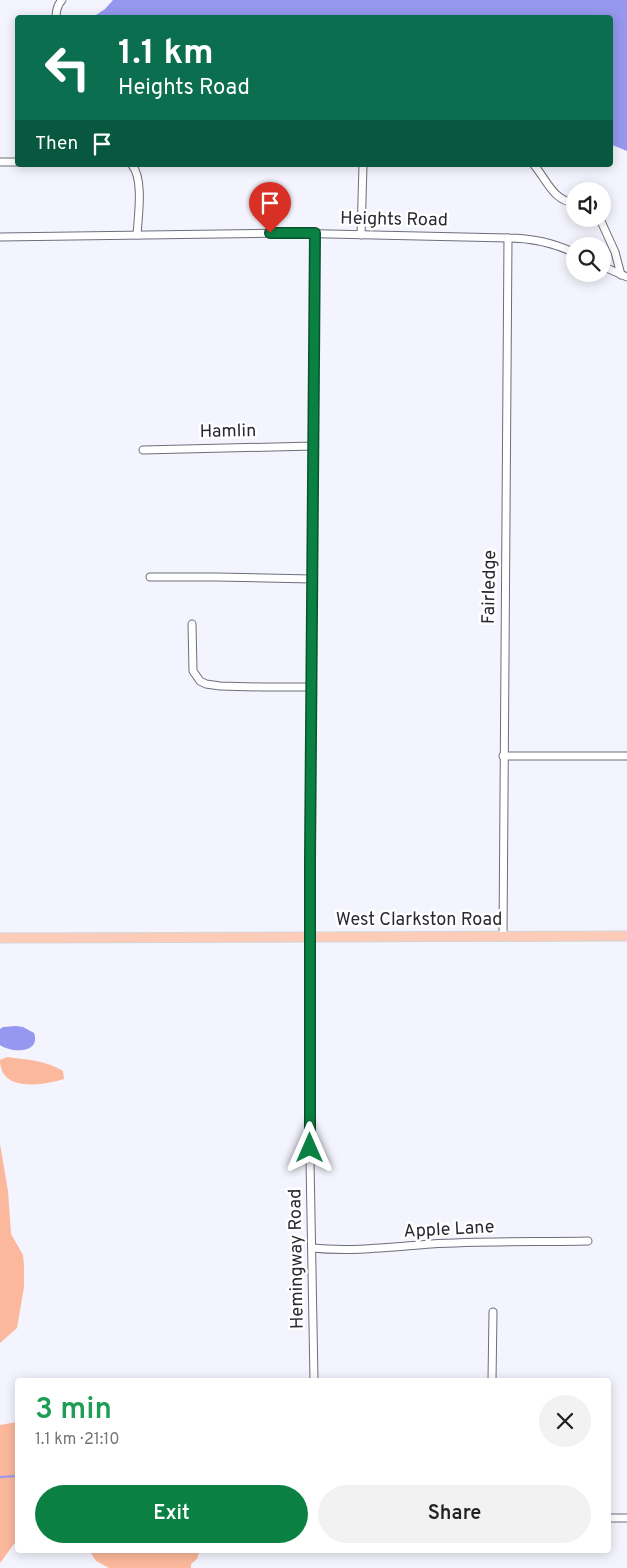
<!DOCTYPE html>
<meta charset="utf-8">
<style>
:root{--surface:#fff;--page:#f2f2f2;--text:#202124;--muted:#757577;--accent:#0b8043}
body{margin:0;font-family:Overpass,sans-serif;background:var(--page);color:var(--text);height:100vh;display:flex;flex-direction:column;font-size:19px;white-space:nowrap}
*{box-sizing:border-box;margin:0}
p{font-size:16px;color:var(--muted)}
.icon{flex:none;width:28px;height:28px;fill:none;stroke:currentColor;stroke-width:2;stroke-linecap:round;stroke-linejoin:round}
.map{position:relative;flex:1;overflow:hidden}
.sheet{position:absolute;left:15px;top:1378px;width:596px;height:175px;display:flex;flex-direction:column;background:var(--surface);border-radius:5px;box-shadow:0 2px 12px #0003}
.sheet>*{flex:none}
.banner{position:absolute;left:15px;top:15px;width:598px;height:152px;border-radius:5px;box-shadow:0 2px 12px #0003;background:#0b6e4f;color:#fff;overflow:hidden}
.controls{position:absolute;left:566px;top:182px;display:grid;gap:10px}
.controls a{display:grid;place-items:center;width:45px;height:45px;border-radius:50%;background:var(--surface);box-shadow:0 2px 12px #0003;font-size:25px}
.pin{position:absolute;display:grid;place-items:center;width:42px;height:42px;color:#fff;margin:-51px -21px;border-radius:50% 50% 50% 0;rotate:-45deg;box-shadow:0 0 5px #0007}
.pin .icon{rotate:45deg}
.me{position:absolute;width:55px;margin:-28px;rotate:0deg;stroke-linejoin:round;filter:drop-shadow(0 0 4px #0008)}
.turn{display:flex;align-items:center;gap:18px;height:105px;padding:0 20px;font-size:22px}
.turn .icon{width:65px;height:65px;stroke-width:2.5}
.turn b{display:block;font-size:35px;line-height:42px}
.then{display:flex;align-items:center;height:48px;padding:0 20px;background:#0003;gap:10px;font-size:19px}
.round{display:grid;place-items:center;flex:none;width:52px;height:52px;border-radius:26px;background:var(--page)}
.head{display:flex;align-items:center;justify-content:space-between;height:85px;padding:0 20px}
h1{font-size:30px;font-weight:600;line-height:38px;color:#1e9e55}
.cta{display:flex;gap:10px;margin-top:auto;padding:10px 20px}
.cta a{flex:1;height:58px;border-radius:30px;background:var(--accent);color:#fff;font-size:20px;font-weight:600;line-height:58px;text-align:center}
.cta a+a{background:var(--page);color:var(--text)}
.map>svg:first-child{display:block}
</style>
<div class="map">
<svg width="627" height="1568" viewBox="0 0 627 1568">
<rect width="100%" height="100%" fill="#f3f4fd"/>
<g fill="#fcb89c">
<path d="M7,1057C28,1060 44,1060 63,1071L64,1079C44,1085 0,1093 0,1060Z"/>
<polygon points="0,1144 8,1191 11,1234 23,1255 24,1265 24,1287 17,1328 0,1343"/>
<polygon points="17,1422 17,1542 14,1544 0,1563 0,1425"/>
<polygon points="89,1550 200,1550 197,1559 191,1564 191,1568 109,1568 96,1561"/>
</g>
<g fill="#9598ee">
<polygon points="113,0 627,0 627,151 610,144 610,18 93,17 105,9"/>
<path d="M16,1026L23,1027L34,1033C41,1054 11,1053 0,1045V1029L3,1027Z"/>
</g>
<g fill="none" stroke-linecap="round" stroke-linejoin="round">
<polyline stroke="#9598ee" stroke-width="2" points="0,1477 18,1476"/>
<g stroke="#6d6e7b" stroke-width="9">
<g id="minor">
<path d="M56,18C56,11 57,5 62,0"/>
<polyline points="0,162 18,162"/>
<path d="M132,165C144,179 138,217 137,235"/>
<path d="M534,165C547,180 553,201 575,203"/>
<polyline points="600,219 615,252 621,275"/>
<polyline points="361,235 363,165"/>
<path d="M0,237L285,233L508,238C532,238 554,243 575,253"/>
<polyline points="602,266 627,277"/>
<polyline points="143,450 314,446"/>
<polyline points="150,577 217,577 312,579"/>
<polyline points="192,624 193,671 200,681 206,684 220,686 261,687 311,687"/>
<polyline points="503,756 627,756"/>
<path d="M503,937C503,704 508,471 508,238"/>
<path d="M312,1248C351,1252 391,1247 431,1244C483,1241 536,1242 588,1241"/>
<polyline points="314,1380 310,1161 310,860 315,233"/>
<polyline points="492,1380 493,1312"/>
<polyline points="609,1518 627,1518"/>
</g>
</g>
<g stroke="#d4d4d5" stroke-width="11">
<polyline id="major" points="0,938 627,936"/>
</g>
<use href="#minor" stroke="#fff" stroke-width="7"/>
<use href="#major" stroke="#fdccb8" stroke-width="9"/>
</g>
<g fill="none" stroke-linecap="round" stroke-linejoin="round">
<g stroke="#07532c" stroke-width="12">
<polyline id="route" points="270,233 315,233 310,860 310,1148"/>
</g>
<use href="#route" stroke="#0b8043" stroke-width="9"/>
</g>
<g text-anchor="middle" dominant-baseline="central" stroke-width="5" stroke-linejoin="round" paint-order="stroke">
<g font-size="18" fill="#292a2f" stroke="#fff">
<text transform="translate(394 220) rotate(1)">Heights Road</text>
<text transform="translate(228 432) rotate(-1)">Hamlin</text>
<text transform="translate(490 587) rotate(-89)">Fairledge</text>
<text x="419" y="920">West Clarkston Road</text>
<text transform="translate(449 1230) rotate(-3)">Apple Lane</text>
<text transform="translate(297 1259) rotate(-91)">Hemingway Road</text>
</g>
</g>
</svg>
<div class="controls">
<a><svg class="icon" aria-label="sound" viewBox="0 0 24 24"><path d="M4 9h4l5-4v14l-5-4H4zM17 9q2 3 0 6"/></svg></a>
<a><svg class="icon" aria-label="search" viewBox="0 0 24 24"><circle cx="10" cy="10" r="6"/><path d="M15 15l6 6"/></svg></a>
</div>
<div class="pin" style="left:270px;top:233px;background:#d93025"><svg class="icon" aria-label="arrive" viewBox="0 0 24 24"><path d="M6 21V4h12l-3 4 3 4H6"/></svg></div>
<svg class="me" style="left:310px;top:1148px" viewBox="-20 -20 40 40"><path d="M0-17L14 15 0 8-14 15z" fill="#0b8043" stroke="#fff" stroke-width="4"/></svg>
<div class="banner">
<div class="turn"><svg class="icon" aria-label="left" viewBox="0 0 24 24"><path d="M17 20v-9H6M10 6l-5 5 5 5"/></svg><div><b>1.1 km</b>Heights Road</div></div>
<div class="then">Then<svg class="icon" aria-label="arrive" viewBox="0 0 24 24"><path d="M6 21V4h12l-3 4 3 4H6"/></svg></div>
</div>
<section class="sheet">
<div class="head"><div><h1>3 min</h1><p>1.1 km · 21:10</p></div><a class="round"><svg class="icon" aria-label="close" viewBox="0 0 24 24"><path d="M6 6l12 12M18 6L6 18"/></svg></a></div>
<div class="cta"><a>Exit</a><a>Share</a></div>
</section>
</div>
